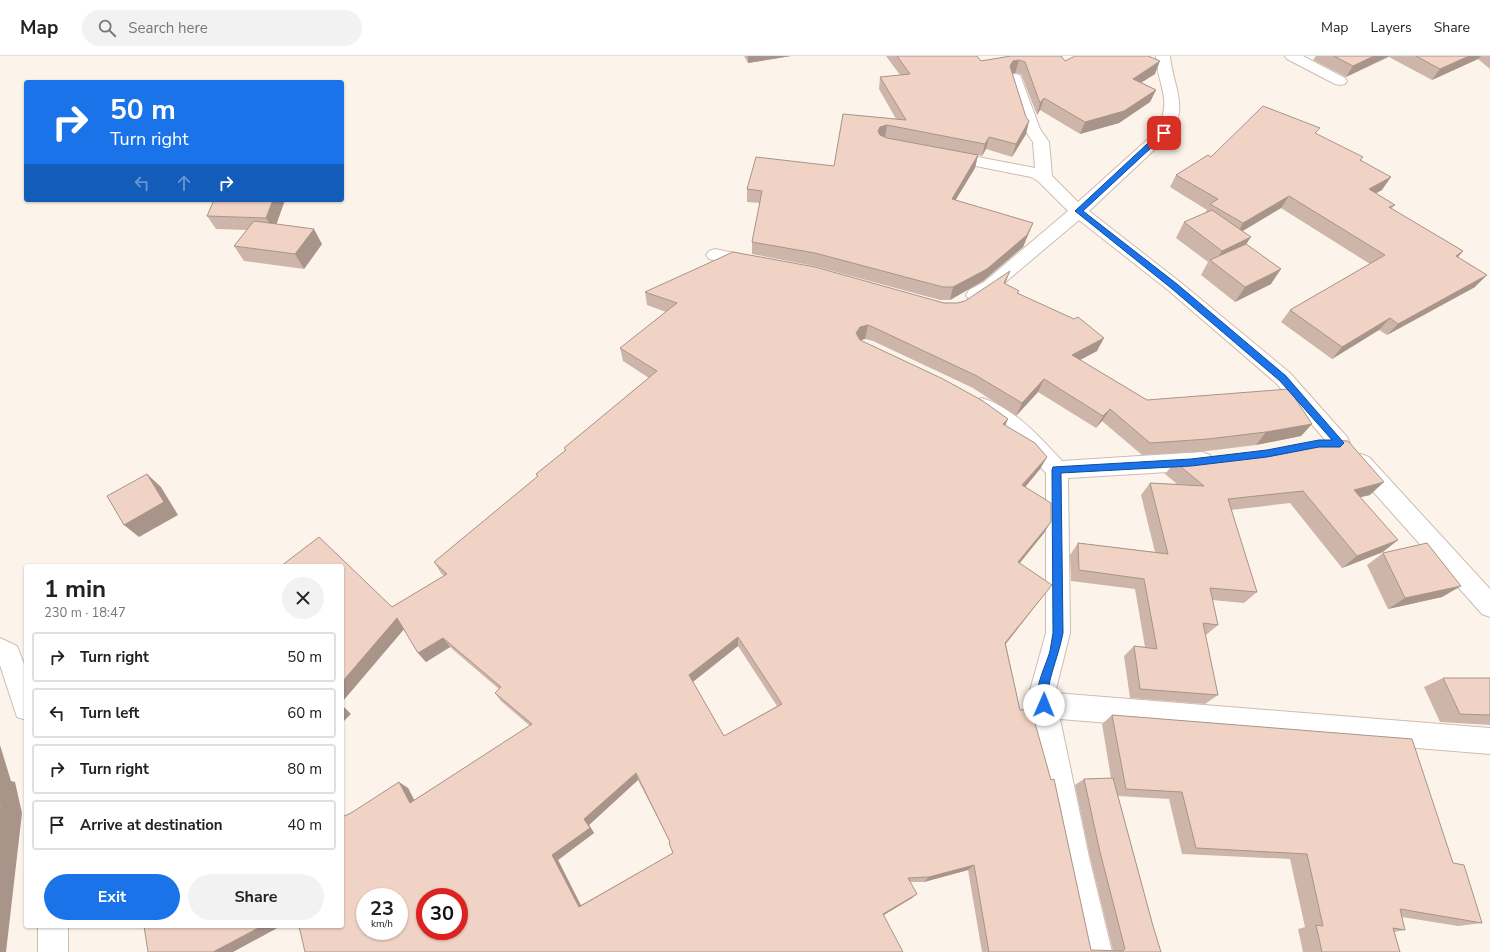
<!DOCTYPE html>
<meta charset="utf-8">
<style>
:root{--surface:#fff;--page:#f2f2f2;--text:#222;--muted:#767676;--line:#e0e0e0;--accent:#1a73e8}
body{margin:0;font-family:"Nunito Sans",sans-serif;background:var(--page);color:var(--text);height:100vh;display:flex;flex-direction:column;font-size:15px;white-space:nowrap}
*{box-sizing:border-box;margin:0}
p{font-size:13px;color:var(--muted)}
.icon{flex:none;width:22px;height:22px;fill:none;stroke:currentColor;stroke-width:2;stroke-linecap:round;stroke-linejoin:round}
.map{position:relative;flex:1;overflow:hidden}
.drawer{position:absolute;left:24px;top:508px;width:320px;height:364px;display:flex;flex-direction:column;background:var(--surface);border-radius:4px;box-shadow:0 1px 3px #0004}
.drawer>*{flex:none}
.top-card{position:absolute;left:24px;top:24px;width:320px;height:122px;border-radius:4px;box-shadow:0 1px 3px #0004;background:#1a73e8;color:#fff;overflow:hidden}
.speed{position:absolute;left:356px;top:832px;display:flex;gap:8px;font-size:20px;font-weight:700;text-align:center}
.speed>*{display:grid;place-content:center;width:52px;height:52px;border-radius:50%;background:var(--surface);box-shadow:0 1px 3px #0004;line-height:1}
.speed small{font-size:10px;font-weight:400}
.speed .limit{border:6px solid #d22;background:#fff;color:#111}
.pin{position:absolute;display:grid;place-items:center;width:34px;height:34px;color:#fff;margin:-17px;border-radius:8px;box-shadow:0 2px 6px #0006}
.me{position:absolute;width:44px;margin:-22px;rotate:1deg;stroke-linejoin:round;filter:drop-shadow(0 0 3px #0008)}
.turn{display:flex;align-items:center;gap:14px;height:84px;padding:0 20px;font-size:18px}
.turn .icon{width:52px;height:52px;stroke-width:2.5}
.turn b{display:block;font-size:28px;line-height:34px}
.lanes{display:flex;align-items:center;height:38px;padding:0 20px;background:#0003;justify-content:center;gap:20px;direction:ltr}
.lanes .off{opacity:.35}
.round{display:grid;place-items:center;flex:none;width:42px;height:42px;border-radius:21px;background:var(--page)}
.headline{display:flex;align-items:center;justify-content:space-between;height:68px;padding:0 20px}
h1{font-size:24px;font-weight:700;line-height:30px}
.button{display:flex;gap:8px;margin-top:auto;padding:8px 20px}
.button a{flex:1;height:46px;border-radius:24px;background:var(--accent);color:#fff;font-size:16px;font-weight:700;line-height:46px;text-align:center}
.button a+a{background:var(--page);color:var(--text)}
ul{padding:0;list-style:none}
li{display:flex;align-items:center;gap:12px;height:50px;margin:0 8px 6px;padding:0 12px;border:2px solid var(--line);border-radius:4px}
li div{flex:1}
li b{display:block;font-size:15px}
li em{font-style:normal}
header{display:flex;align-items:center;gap:24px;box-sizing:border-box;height:56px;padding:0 20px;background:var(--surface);border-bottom:1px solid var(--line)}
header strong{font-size:19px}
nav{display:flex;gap:22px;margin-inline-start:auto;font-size:14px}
.search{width:280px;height:36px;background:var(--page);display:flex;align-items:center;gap:10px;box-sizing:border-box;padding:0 14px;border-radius:22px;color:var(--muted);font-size:15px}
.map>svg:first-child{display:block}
</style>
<header>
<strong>Map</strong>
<div class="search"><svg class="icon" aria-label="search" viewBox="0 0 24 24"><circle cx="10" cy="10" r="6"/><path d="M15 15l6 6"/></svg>Search here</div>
<nav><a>Map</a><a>Layers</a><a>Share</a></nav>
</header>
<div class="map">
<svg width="1490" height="896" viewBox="0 0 1490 896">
<rect width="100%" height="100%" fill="#fcf4eb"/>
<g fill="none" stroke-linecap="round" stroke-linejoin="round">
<g stroke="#cebcb1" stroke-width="2">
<g id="street">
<path d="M1156,0H1170C1173,31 1190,51 1169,80L1089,155L1180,226L1290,317L1347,381L1350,387L1347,393L1340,395L1333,393L1276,327L1168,234L1079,164L996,234C987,240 980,247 969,244L966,239L969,234L984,226L1068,155L1038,125L1031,121L941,103L939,100L941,97L947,95L1035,112L1033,86L1024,73L1008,22L1010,19L1015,18L1020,19L1040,73L1049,86L1052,120L1078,146L1157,75C1173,42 1158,32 1156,0Z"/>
<polygon points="1285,0 1303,0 1345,22 1347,25 1345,28 1340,29 1335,28 1287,3"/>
<polygon points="715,193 759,202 762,206 759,210 753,212 709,203 706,199 709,195"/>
<path d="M982,342C1014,352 1040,381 1062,405L1202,396L1210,399L1213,405L1210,411L1202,414L1068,422L1070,577L1055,637L1490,672V698L1060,663L1089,801L1112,896H1082L1061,801L1029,638L1046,577V417L1015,384L996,369L975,356L972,350L975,344Z"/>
<polygon points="1361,398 1369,401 1490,533 1490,561 1482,558 1353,413 1350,407 1353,401"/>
<polygon points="0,582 17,590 26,613 26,664 17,661 0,609"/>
<rect x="38" y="870" width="30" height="26"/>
</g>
</g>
<use href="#street" fill="#fff" fill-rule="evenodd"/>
</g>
<g fill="#ceb5a9" fill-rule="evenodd">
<polygon points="744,0 791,0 748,7"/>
<polygon points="886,0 977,0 981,5 1011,0 1065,5 1155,18 1141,26 1156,34 1150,46 1119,67 1080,78 1040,54 1037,59 1021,18 1015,17 1012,17 1026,61 1029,65 1026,78 1012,101 986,93 982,100 978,99 975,112 955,144 1033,167 1023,191 983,225 950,244 940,244 814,210 752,198 752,186 760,147 747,146 747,133 834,110 843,58 896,63 879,33 880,21 900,19"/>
<polygon points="1316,0 1490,0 1490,13 1478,3 1432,24 1389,1 1346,21 1313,4"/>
<polygon points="1316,78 1363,101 1361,104 1382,134 1375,137 1395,149 1391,153 1463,195 1458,201 1475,231 1387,279 1379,274 1332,303 1281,266 1290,254 1370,208 1281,152 1242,175 1246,188 1271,228 1235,246 1201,219 1208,206 1176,182 1184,166 1205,157 1207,154 1170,131 1176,119 1211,101"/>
<polygon points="285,144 276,168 322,188 304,213 244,205 234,190 247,174 216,173 207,160"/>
<path d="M1005,228L1019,235L1018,237L1097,295L1080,304L1147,344L1312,368L1301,380L1256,389L1199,396L1142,399L1102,365L1096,372L1038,336L1016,360L973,332L873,285L865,283L859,284L1008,363L1005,369L1047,401L1040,413L1025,431L1044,477L1020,507L1044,539L1006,588L1020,654L1091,894L1113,895L1090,801L1075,729L1084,723L1111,722L1102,668L1112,659L1453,807L1482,867L1458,870L1402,861L1405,874L1394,876L1400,896H1303L1298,873L1305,871L1290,803L1182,798L1169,743L1118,740L1153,870L1161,896H982L968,814L924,826H910L912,842L883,859L305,896L408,732L414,744L530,670L501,645L495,637L499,633L450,591L426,606L418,597L404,573L342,646L392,551L444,520L441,517L434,506L537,421L536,418L565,395L564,392L649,322L623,305L620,292L666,256L647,249L645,236L957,247L965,245ZM738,590L777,650L724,680L693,626ZM638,724L670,786L673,797L581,849L558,804L594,777L589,769Z"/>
<polygon points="1175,406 1370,439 1360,441 1383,496 1342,512 1290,447 1231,454 1257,536 1244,547 1212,544 1218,569 1206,579 1205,579 1218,639 1205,648 1130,642 1124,600 1134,590 1145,591 1135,533 1071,525 1070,499 1078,487 1155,496 1141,439 1150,427 1177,428 1165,418"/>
<polygon points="1383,497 1461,530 1442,541 1388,553 1367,509"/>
<polygon points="1443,622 1490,622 1490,669 1440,666 1424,631"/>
</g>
<g fill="#a89489">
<polygon points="748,0 791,0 748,7"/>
<polygon points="1374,0 1389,0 1346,21 1353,10"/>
<polygon points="1469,0 1481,0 1478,3 1432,24 1440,13"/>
<polygon points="1019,4 1015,17 1010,18 1010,10 1013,5"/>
<polygon points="1160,5 1155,18 1128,35 1133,23"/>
<polygon points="1156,34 1150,46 1119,67 1080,78 1085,66"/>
<polygon points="1044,42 1040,54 1037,59 1040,47"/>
<polygon points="1029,65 1026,78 1012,101 1016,88"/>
<polygon points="887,69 885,82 876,87 878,75 880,71"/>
<polygon points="989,81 986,93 982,100 985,88"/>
<polygon points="978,99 975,112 949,155 952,143"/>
<polygon points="1391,121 1382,134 1360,146 1369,133"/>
<polygon points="1289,140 1281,152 1236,179 1243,167"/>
<polygon points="273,144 285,144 274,175 266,162"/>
<polygon points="1033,167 1023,191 983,225 950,244 953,231"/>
<polygon points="314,173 322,188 304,213 295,198"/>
<polygon points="1251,181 1241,196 1214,208 1222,195"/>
<polygon points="1463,195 1452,208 1456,200"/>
<polygon points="1281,213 1271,228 1235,246 1245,231"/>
<polygon points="1010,215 1005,228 1004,227"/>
<polygon points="1487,219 1475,231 1387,279 1398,268"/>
<polygon points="1390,262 1379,274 1332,303 1342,291"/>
<polygon points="868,269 865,283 858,285 856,277 860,271"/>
<polygon points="1104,282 1097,295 1065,312 1072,299"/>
<polygon points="1044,323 1038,336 1016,360 1022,347"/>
<polygon points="1110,353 1102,365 1096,372 1103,360"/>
<polygon points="1008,363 1003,375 1003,368"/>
<polygon points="1312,368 1301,380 1256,389 1266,376"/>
<polygon points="1047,401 1040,413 1017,441 1022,429"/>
<polygon points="147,418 161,431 178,459 139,481 124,469"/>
<polygon points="1384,426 1370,439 1340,446 1354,434"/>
<polygon points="1051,466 1044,477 1012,516 1018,506"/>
<polygon points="1398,484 1383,496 1342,512 1357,500"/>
<polygon points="1052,529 1044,539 999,596 1005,587"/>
<polygon points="1461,530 1442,541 1388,553 1405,542"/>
<polygon points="397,562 405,572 342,646 342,626"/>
<polygon points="738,581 738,590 690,628 689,619"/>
<polygon points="443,582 450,591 426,606 418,597"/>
<polygon points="342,649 351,658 342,667"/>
<polygon points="0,689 11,725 15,726 22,757 6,896 0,896"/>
<polygon points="636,717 638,724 589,769 594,777 558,804 583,854 579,851 552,799 584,763"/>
<polygon points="399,726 408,732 419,753 410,747"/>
<polygon points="974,809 968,814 924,826 929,821"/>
<polygon points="917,838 912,842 879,862 883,858"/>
<polygon points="262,870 281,870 233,896 213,896"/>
</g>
<g fill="#f0d3c4" stroke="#a89489" fill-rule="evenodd">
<polygon points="897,0 977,0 981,5 1011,0 1061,0 1065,5 1075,0 1148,0 1160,5 1133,23 1156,34 1124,55 1085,66 1044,42 1040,47 1025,6 1019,4 1013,5 1010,10 1026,61 1029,65 1016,88 989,81 985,88 887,69 880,71 878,75 880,79 887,82 978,99 952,143 1033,167 1027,179 987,213 953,231 943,231 815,197 752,186 762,135 747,133 756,101 834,110 843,58 906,64 880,21 910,18"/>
<polygon points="1334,0 1374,0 1353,10"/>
<polygon points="1416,0 1469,0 1440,13"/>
<polygon points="1263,50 1320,72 1315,77 1363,101 1360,104 1391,121 1369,133 1395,149 1389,151 1463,195 1456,200 1487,219 1398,268 1390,262 1342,291 1290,254 1385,199 1289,140 1243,167 1210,148 1218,143 1176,119 1208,99 1211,101"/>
<polygon points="214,144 273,144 266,162 207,160"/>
<polygon points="1212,154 1251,181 1222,195 1184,166"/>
<polygon points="254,165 314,173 295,198 234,190"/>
<polygon points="1246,188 1281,213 1245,231 1210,204"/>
<path d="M733,196L815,211L944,247H957L965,245L1010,215L1004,227L1019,235L1017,237L1074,263L1078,261L1104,282L1072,299L1147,344L1289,333L1312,368L1266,376L1208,383L1150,387L1110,353L1103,360L1044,323L1022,347L977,320L875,272L868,269L860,271L856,277L860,284L943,323L983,345L1008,363L1003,368L1035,387L1047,401L1022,429L1051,447V466L1018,506L1052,529L1005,587L1020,654L1031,653L1051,724L1054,723L1091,894L1123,895L1125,893L1100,796L1084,723L1113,722L1153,870L1161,896H989L974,809L929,821L908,822L917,838L883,858L903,896H305L299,870H342V761L351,757L399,726L410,747L532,668L495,637L501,631L443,582L418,597L397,562L342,626V510H281L319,481L392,551L447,518L434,506L538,420L536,418L566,394L564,392L657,315L620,292L677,247L645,236ZM738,581L782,648L724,680L689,619ZM636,717L670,786L669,787L673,797L579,851L552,799L590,772L584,763ZM365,841H399V875H365ZM425,841H459V875H425Z"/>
<polygon points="1335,384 1348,385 1384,426 1354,434 1398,484 1357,500 1303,435 1228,443 1257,536 1210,532 1218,569 1203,567 1218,639 1140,633 1134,590 1157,593 1144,523 1079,514 1078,487 1168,498 1150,427 1204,430 1175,406 1209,404 1268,396 1324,385 1325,387"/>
<polygon points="147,418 164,446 124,469 107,440"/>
<polygon points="1427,487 1461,530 1405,542 1383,497"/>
<polygon points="1443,622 1490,622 1490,659 1460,658"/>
<polygon points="1112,659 1412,683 1453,807 1464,809 1482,867 1400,853 1405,874 1393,872 1400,896 1322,896 1316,869 1323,870 1307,798 1196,792 1182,736 1126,733"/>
<polygon points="0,745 1,750 0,758"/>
<polygon points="144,870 262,870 213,896 148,896"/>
</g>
<path fill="#1a73e8" stroke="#114b97" d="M1161,75L1167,77L1083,155L1177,228L1286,320L1344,387L1340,391H1319L1267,401L1191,410L1061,417L1063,577C1060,593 1054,608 1050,624C1048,632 1050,647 1048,652L1044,654L1040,652C1032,633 1045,613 1050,595C1051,589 1052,583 1053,577L1052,414L1053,411L1191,403L1267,394L1319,384H1332L1280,325L1171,232L1075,155Z"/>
</svg>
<div class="speed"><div>23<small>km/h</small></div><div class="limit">30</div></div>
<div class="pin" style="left:1164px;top:77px;background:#d93025"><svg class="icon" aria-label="arrive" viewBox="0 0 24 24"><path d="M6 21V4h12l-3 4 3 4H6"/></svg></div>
<svg class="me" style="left:1044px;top:649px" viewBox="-20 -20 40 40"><circle r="19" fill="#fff"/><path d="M0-13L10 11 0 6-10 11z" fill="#1a73e8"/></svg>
<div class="top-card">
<div class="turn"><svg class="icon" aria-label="right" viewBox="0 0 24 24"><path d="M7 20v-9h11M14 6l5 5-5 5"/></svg><div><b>50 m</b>Turn right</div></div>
<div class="lanes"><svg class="icon off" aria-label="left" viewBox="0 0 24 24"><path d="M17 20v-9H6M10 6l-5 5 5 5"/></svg><svg class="icon off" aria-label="ahead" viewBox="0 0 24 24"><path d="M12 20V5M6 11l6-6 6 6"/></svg><svg class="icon" aria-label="right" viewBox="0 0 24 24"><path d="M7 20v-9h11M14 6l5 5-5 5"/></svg></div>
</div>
<section class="drawer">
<div class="headline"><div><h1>1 min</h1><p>230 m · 18:47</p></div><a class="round"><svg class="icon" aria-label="close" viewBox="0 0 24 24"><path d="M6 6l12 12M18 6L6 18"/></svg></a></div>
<ul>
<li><svg class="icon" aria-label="right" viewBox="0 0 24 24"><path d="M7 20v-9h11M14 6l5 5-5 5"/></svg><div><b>Turn right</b></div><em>50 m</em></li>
<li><svg class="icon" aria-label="left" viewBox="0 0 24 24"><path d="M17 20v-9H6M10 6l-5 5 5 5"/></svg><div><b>Turn left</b></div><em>60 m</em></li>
<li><svg class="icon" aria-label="right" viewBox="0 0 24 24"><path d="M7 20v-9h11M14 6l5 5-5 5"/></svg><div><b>Turn right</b></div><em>80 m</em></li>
<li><svg class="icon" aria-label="arrive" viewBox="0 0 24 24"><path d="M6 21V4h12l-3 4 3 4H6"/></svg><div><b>Arrive at destination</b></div><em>40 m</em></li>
</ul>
<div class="button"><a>Exit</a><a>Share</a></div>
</section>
</div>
